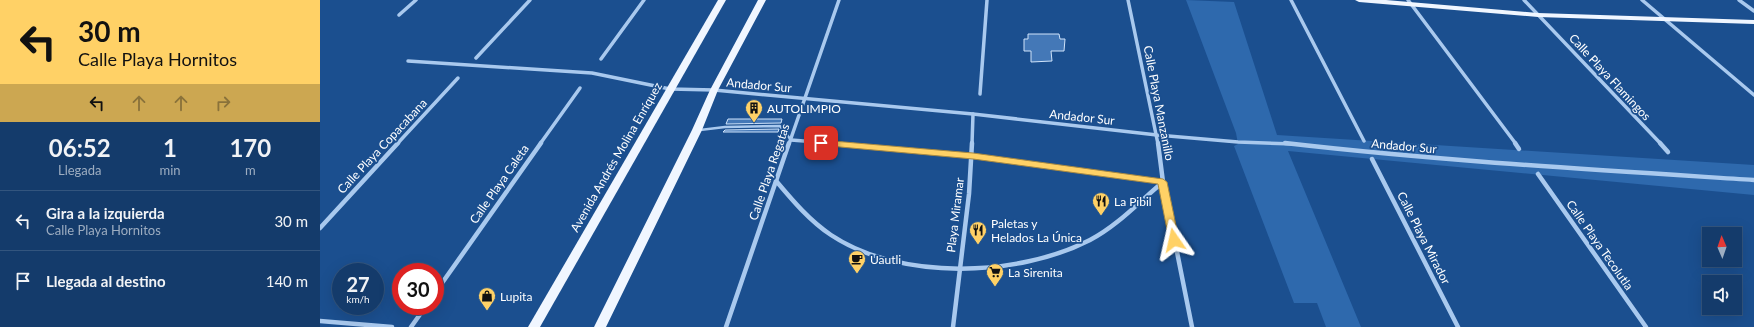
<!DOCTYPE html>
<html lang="es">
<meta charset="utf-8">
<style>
:root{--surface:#143b6b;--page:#214673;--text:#f1f3f6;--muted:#9dadc1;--line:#33557e}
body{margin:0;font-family:Lato,sans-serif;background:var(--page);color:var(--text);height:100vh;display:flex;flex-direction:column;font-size:15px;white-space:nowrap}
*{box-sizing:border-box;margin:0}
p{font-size:13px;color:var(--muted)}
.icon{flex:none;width:22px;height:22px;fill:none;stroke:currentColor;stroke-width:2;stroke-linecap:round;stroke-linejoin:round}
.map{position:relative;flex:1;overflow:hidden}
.side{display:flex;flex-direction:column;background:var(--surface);width:320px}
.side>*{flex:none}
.banner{background:#ffd166;color:#111;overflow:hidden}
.needle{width:26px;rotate:358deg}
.tools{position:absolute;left:1382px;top:227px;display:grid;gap:8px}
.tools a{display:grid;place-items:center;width:40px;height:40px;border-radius:0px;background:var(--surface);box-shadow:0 4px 16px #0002,0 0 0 1px var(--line);font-size:20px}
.speed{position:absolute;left:12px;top:263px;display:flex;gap:8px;font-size:20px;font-weight:700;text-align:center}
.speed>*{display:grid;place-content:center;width:52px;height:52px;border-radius:50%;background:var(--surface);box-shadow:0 4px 16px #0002,0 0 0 1px var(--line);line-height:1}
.speed small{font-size:10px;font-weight:400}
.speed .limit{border:6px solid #d22;background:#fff;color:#111}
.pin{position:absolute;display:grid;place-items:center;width:34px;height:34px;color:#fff;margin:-17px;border-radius:8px;box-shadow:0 2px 6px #0006}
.me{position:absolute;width:44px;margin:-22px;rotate:349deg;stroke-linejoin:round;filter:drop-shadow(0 0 3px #0008)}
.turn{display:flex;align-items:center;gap:14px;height:84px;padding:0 12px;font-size:18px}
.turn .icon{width:52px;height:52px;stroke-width:2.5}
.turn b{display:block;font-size:28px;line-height:34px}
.lanes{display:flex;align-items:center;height:38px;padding:0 12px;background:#0003;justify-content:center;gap:20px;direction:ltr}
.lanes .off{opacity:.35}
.eta{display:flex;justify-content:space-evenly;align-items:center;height:68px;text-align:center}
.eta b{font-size:24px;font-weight:700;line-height:28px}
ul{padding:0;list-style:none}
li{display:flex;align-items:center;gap:12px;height:60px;padding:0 12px;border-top:1px solid var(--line)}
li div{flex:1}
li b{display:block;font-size:15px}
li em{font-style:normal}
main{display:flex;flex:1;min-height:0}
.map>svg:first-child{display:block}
</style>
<main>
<section class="side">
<div class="banner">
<div class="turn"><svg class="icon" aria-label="left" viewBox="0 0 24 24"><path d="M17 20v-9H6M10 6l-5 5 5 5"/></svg><div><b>30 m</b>Calle Playa Hornitos</div></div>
<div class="lanes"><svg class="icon" aria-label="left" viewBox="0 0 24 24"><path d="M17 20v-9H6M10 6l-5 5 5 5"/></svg><svg class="icon off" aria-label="ahead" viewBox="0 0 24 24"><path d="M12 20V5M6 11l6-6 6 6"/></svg><svg class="icon off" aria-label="ahead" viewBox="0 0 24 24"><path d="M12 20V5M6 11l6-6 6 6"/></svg><svg class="icon off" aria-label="right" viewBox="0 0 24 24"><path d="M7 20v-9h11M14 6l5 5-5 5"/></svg></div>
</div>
<div class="eta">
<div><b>06:52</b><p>Llegada</p></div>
<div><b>1</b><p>min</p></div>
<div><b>170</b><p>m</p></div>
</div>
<ul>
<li><svg class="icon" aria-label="left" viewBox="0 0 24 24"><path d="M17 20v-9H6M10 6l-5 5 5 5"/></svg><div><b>Gira a la izquierda</b><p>Calle Playa Hornitos</p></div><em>30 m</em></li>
<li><svg class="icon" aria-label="arrive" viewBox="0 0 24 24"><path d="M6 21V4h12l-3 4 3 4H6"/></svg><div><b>Llegada al destino</b></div><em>140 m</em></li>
</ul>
</section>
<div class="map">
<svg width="1434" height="327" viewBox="0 0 1434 327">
<rect width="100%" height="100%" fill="#1b4f8f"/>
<polygon fill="#2e69ad" points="866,0 914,2 957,135 1434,165 1434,195 968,151 1041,327 1006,327 997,303 974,303 914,146 918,144 916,133"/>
<g fill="#4478b7" stroke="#cfe3fa">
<polygon points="708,34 739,34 740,39 745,39 744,51 731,51 732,61 711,62 711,51 704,51 704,39 708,39"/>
<polygon points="408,119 462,119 461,123 406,124"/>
<polygon points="459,129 458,132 403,132 405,130"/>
</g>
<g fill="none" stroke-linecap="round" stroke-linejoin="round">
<polyline stroke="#a9c9ee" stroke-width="2.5" points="380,130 405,127 460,126 471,140"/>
<g stroke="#a9c9ee" stroke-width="3.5">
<polyline points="808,0 838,144"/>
<polyline points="971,0 1044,141"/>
<polyline points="1088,0 1196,144"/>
<polyline points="1204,0 1341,144"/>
<polyline points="1322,0 1434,95"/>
<polyline points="1419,0 1434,11"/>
<polyline points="79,15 96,0"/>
<polyline points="156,58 210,0"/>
<polyline points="281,59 324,0"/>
<polyline points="88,61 272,73 350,89 394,90 653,114 837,135 918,142 974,144"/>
<polyline points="660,94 667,0"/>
<polyline points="471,140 522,144"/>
<polyline points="77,144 138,78"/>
<polyline points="220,144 260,88"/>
<polyline points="469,144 519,0"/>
<polyline points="652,144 653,114"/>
</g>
<g stroke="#a9c9ee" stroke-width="4.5">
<polyline points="510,143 653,156 843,182"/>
<polyline points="838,143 843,182 872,327"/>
<path d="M965,143C1121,161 1278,170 1434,180"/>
<polyline points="1195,143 1199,149"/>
<polyline points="1340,143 1348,152"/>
<polyline points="1052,159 1138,327"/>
<polyline points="1218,174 1326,327"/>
<path d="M457,182C473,201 490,221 511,235C580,281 698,277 770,240C797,226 819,202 843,182"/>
<polyline points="0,228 78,143"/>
<polyline points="115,293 221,143"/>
<polyline points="0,321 72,327"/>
<polyline points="91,327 106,306"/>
<polyline points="406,327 469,143"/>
<polyline points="633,327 649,194 652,143"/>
</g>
<g fill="#f0f6ff" fill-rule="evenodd">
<polygon points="398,0 406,0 220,327 208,327"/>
<polygon points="438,0 446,0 398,90 382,130 286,327 274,327 372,130 390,90"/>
<polygon points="1035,0 1066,0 1218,13 1434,20 1434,24 1218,17 1039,2"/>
</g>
</g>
<polygon fill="#ffd166" stroke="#a68842" points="501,140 653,153 843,179 847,182 859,240 858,242 851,242 849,240 838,184 653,159 498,145 497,143"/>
<defs>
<g id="building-pin" transform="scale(0.9)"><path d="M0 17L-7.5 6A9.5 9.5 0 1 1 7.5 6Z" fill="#ffd166" stroke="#1b4f8f"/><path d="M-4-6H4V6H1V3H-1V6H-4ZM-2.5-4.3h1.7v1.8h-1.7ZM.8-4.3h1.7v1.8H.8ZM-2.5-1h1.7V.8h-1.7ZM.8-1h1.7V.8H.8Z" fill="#111"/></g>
<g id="restaurant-pin" transform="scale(0.9)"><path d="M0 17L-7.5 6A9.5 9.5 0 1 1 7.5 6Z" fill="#ffd166" stroke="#1b4f8f"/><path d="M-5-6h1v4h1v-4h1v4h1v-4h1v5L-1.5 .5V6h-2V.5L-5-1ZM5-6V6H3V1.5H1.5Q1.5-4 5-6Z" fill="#111"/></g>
<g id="cafe-pin" transform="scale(0.9)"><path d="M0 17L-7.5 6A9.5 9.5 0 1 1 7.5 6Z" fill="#ffd166" stroke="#1b4f8f"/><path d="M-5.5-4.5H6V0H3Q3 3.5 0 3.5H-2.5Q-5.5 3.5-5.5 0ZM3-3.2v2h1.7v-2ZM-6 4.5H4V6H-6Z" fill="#111"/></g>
<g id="supermarket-pin" transform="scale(0.9)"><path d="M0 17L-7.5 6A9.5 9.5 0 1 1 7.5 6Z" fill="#ffd166" stroke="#1b4f8f"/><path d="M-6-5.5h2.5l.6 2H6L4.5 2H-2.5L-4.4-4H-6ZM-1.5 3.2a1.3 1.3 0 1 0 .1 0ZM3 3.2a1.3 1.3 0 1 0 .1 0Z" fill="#111"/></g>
<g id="shop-pin" transform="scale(0.9)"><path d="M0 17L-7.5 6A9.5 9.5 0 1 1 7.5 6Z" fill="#ffd166" stroke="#1b4f8f"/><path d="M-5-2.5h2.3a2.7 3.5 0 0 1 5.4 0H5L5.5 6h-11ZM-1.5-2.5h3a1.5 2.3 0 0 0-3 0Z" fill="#111"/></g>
</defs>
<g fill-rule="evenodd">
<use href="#building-pin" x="434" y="108"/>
<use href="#restaurant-pin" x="781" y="201"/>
<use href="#restaurant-pin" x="658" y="230"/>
<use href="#cafe-pin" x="537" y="259"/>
<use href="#supermarket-pin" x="675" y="272"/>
<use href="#shop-pin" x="167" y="296"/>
</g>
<g text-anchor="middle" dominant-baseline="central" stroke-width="3.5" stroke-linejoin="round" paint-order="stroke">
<g font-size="12" fill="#fff" stroke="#1b4f8f">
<text transform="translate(1290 77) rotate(47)">Calle Playa Flamingos</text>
<text transform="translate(439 85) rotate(5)">Andador Sur</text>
<text transform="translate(839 103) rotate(79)">Calle Playa Manzanillo</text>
<text transform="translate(762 117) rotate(6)">Andador Sur</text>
<text transform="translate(62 146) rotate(-47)">Calle Playa Copacabana</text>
<text transform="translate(1084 146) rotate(5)">Andador Sur</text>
<text transform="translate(296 157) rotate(-60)">Avenida Andrés Molina Enríquez</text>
<text transform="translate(449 172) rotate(-71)">Calle Playa Regatas</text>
<text transform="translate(179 184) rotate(-55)">Calle Playa Caleta</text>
<text transform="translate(635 215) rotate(-83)">Playa Miramar</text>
<text transform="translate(1104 238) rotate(63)">Calle Playa Mirador</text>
<text transform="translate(1280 245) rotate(55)">Calle Playa Tecolutla</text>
</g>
<g font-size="12" fill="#fff" stroke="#1b4f8f" text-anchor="start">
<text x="447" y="108">AUTOLIMPIO</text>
<text x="794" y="201">La Pibil</text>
<text x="671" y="223">Paletas y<tspan x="671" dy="14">Helados La Única</tspan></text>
<text x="550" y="259">Uautli</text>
<text x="688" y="272">La Sirenita</text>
<text x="180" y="296">Lupita</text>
</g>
</g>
</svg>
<div class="tools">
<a><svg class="needle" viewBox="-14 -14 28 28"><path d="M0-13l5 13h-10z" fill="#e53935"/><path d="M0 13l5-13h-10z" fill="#9dadc1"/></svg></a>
<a><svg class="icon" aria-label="sound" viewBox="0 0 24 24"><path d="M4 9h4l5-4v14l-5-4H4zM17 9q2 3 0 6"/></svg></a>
</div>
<div class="speed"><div>27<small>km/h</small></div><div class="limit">30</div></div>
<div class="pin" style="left:501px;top:143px;background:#d93025"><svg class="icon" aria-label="arrive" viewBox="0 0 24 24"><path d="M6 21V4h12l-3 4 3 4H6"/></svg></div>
<svg class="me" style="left:854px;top:240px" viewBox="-20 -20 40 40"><path d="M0-17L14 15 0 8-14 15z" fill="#ffd166" stroke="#fff" stroke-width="4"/></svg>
</div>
</main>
